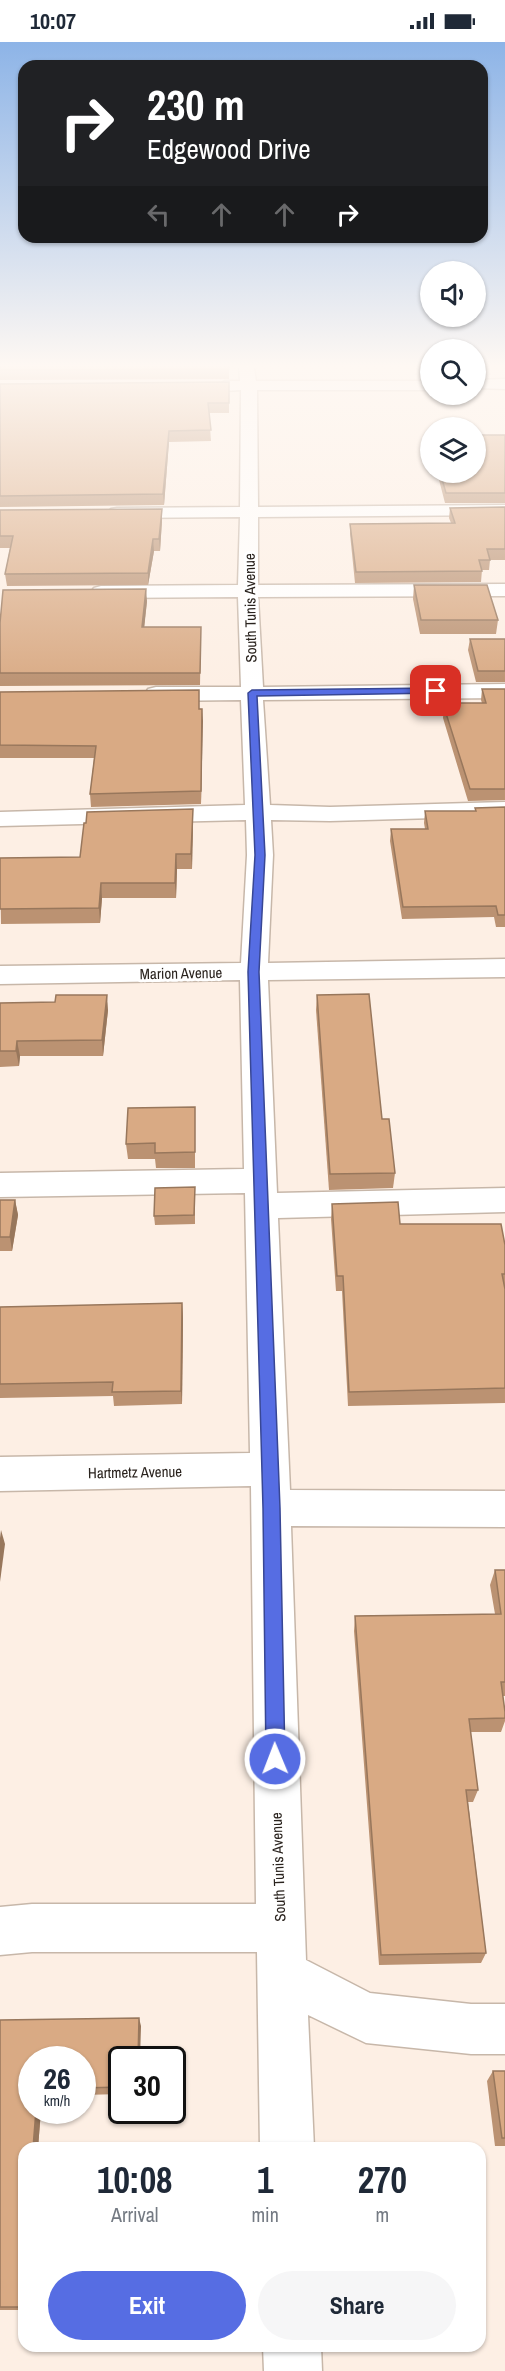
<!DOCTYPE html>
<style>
:root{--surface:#fff;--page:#f6f6f7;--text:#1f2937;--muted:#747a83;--accent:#566de3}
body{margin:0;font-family:"Archivo Narrow",sans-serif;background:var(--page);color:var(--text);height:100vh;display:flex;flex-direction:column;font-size:22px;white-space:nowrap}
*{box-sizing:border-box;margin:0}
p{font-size:20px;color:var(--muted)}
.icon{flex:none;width:33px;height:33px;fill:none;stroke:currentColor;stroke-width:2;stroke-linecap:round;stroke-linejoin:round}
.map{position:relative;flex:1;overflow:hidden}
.drawer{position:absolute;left:18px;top:2100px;width:468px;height:210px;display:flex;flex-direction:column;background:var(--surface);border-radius:18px;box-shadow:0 2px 4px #0004}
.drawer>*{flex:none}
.hud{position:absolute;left:18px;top:18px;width:470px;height:183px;border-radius:18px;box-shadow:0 2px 4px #0004;background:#202124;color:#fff;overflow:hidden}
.controls{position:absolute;left:420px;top:219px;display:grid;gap:12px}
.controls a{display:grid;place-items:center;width:66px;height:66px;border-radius:50%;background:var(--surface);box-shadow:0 2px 4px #0004;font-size:30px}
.speed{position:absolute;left:18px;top:2004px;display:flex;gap:12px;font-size:30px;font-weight:700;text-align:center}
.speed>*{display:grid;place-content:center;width:78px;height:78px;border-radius:50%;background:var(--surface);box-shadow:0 2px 4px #0004;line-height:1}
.speed small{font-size:15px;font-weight:400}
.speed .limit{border:3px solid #111;border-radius:9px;background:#fff;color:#111}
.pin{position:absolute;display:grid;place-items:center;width:51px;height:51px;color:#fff;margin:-26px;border-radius:12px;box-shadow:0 3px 9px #0006}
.me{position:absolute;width:66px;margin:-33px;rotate:359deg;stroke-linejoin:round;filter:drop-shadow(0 0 4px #0008)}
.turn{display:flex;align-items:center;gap:21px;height:126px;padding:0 30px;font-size:27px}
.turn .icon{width:78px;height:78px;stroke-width:2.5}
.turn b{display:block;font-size:42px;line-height:51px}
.lanes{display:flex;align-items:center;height:57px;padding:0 30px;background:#0003;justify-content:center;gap:30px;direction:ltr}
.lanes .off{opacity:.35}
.eta{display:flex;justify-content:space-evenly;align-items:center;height:102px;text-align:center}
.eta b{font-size:36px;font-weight:700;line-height:42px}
.cta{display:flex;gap:12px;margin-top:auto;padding:12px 30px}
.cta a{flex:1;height:69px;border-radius:36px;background:var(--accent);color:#fff;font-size:24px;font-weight:700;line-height:69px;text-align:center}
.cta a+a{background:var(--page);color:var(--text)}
.status{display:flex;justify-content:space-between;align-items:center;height:42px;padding:0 30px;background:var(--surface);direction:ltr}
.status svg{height:16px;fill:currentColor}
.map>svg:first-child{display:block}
</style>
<div class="status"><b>10:07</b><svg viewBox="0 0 49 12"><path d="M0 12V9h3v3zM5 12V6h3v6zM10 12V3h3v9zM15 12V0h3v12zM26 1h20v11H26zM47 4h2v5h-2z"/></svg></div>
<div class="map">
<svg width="505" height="2329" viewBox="0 0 505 2329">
<rect width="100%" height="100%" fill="#fdefe4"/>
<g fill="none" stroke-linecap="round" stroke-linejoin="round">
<g stroke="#c7b7a9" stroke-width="3">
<g id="minor">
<polygon points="239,321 253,321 256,339 430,339 430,348 257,348 258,465 505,463 505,473 258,475 258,543 505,542 505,554 258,555 263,645 505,642 505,656 263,658 270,763 330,765 505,760 505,774 330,779 271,778 273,813 268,921 505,917 505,935 268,938 277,1151 505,1146 505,1170 278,1176 290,1448 505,1449 505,1485 291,1484 306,1918 370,1951 471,1962 505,1962 505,2012 471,2012 366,2001 308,1973 314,2106 260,2106 257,1910 32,1910 0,1913 0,1865 32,1862 256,1862 251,1444 0,1449 0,1415 250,1411 245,1151 0,1155 0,1131 244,1127 240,938 0,942 0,924 241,921 247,813 246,778 0,784 0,770 245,763 241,658 156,659 148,657 145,652 148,647 156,645 241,645 238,555 101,556 94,554 91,550 94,546 101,544 238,543 240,475 117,476 111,475 108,471 111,467 117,466 240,465 241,348 225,349 217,344 225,339 240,339"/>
<polygon points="505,337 505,347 476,346 476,338"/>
<polygon points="263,2304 321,2304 322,2329 264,2329"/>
</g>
</g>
<use href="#minor" fill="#fff" fill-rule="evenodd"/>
</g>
<g fill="#bb9272">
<polygon points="0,321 229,321 229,337 0,338"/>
<polygon points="229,340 229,371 209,371 211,399 169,400 164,463 0,465 0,342"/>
<polygon points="505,393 505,461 445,461 437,430 476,430"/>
<polygon points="430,394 430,408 429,403"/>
<polygon points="505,465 505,518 490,518 489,528 482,528 481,540 355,541 350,492 350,482 451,481 449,476 450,466"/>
<polygon points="0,468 162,478 160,509 154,509 148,543 7,544 5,532 10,506 0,506"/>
<polygon points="414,543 498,578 496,592 420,592 413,557"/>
<polygon points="147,559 144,585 201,585 200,643 0,644 0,581"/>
<polygon points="470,597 505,597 505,640 476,640 468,608"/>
<polygon points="482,647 505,647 505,758 468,759 443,676 444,665 450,665 450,661 482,661 481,658"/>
<polygon points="0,650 202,667 201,762 91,765 90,752 94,716 0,716"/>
<polygon points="505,765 505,885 496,885 494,875 402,877 390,799 391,787 425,787 424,781 425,769 475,769 475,766"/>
<polygon points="193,767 192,827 177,827 176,856 102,856 100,881 1,882 0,816 80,815"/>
<polygon points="317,953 382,1077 395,1131 393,1146 329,1148 316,968"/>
<polygon points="0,961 108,968 103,1014 20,1014 19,1024 0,1025"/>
<polygon points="195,1080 195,1126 156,1126 155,1117 128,1117 126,1102"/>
<polygon points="195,1145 195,1182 155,1183 154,1174"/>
<polygon points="0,1158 15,1158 18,1173 12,1209 0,1209"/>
<polygon points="332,1162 400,1182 505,1203 505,1361 348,1364 342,1249 336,1249 331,1177"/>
<polygon points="182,1261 183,1276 182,1362 114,1364 113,1354 0,1356 0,1265"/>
<polygon points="495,1528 505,1528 505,1654 503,1654 505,1670 505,1679 501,1690 470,1690 478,1748 473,1760 468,1760 486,1911 481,1921 379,1923 354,1589 355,1574 495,1572 490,1543"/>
<polygon points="0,1978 141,1984 122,2018 122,2052 82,2053 82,2018 32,2018 41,2068 38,2106 24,2106 24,2268 0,2268"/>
<polygon points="493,2029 505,2029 505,2104 495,2104 487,2039"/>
</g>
<g fill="#98775c">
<polygon points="169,389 169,400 164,463 163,452"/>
<polygon points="162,467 162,478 160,509 159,497"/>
<polygon points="153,497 154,509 148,543 148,531"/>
<polygon points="146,547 147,559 143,597 142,585"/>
<polygon points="202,667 203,679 201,762 201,749"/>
<polygon points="193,767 193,782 192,827 191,812"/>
<polygon points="176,812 177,827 176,856 175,841"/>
<polygon points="101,841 102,856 100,881 99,866"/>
<polygon points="107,953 108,968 103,1014 102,998"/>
<polygon points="17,999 20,1014 19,1024 16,1009"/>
<polygon points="15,1158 18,1173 12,1209 10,1195"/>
<polygon points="182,1261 183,1276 182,1362 181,1349"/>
<polygon points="1,1488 5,1502 0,1540 0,1496"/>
<polygon points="139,1976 141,1984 140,2018 138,2018"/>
<polygon points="36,2068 41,2068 38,2106 33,2106"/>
</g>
<g fill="#d9aa84" stroke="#98775c" stroke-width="1.5">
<polygon points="0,321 229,321 229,327 0,328"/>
<polygon points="229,340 229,361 208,361 211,388 169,389 163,452 0,454 0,342"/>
<polygon points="476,393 505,393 505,451 446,451 440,430 476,430"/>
<polygon points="505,465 505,507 487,507 490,518 479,518 482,529 356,530 350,482 455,481 450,466"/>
<polygon points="162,467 159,497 153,497 148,531 5,532 13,494 0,494 0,468"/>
<polygon points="414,543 487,543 498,578 421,578"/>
<polygon points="146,547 142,585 201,585 200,631 0,631 0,581 3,548"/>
<polygon points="470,597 505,597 505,629 478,629"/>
<polygon points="482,647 505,647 505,747 470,747 444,665 451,665 450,661 486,661"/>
<polygon points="199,648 199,667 202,667 201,749 90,752 96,704 0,703 0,650"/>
<polygon points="505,765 505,873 498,873 496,864 403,865 391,787 428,787 425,769 476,769 475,766"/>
<polygon points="193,767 191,812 176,812 175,841 101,841 99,866 0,867 0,816 80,815 84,781 86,781 87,770"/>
<polygon points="369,952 382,1077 389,1077 395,1131 330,1132 317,953"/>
<polygon points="56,953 107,953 102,998 17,999 16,1009 0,1009 0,961 55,960"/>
<polygon points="195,1065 195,1110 155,1111 155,1101 126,1102 128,1066"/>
<polygon points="195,1145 194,1173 154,1174 155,1146"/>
<polygon points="0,1158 15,1158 10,1195 0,1195"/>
<polygon points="398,1160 400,1182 501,1182 505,1203 505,1232 502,1232 505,1247 505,1346 349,1350 343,1234 337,1234 332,1162"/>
<polygon points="182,1261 181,1349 112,1350 113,1340 0,1342 0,1265"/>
<polygon points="495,1528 505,1528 505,1640 501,1640 505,1670 505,1676 469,1677 478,1748 466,1748 486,1911 381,1913 355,1574 501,1572"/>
<polygon points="139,1976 138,2018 122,2018 122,2045 82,2046 82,2018 32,2018 32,2068 36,2068 33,2106 24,2106 24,2265 0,2265 0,1978"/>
<polygon points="493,2029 505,2029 505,2096 502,2096"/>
</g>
<linearGradient id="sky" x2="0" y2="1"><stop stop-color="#8db4e7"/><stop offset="0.5" stop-color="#fef8f3"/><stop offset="1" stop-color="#fef8f3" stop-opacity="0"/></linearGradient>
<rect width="505" height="647" fill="url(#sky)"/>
<polygon fill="#566de3" stroke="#384794" stroke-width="1.5" points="436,646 441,649 439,651 257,654 265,813 259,930 280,1466 285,1717 282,1724 275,1726 269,1724 266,1717 263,1466 248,930 255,813 248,651 252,648"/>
<g text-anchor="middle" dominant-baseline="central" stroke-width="6" stroke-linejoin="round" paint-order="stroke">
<g font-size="15" fill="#2a231e" stroke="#fff">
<text transform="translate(250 566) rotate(-91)">South Tunis Avenue</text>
<text transform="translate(181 931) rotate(-1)">Marion Avenue</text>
<text transform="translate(135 1430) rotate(-1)">Hartmetz Avenue</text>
<text transform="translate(278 1825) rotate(-92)">South Tunis Avenue</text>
</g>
</g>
</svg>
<div class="controls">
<a><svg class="icon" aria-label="sound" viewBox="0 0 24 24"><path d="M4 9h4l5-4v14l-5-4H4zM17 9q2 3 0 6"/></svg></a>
<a><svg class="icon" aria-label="search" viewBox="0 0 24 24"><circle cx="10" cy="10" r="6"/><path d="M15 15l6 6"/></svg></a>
<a><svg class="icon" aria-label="layers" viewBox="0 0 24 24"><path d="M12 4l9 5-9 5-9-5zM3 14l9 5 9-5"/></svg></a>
</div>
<div class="speed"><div>26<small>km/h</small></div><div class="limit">30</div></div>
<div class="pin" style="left:436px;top:649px;background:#d93025"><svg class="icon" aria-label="arrive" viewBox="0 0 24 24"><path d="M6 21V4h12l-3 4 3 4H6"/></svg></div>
<svg class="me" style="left:275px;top:1717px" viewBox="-20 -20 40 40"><circle r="17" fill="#566de3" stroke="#fff" stroke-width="3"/><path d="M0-11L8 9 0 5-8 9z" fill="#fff"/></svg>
<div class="hud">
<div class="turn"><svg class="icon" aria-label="right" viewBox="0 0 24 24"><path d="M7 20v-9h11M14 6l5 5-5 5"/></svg><div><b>230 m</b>Edgewood Drive</div></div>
<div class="lanes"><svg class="icon off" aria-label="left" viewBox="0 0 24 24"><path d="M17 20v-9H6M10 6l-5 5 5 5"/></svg><svg class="icon off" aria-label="ahead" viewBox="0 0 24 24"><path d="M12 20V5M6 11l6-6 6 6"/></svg><svg class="icon off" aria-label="ahead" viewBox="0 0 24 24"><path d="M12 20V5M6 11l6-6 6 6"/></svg><svg class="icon" aria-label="right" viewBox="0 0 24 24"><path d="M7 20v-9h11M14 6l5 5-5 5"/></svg></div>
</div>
<section class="drawer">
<div class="eta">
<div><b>10:08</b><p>Arrival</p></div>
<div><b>1</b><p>min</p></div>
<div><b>270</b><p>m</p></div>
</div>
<div class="cta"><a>Exit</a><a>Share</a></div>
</section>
</div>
